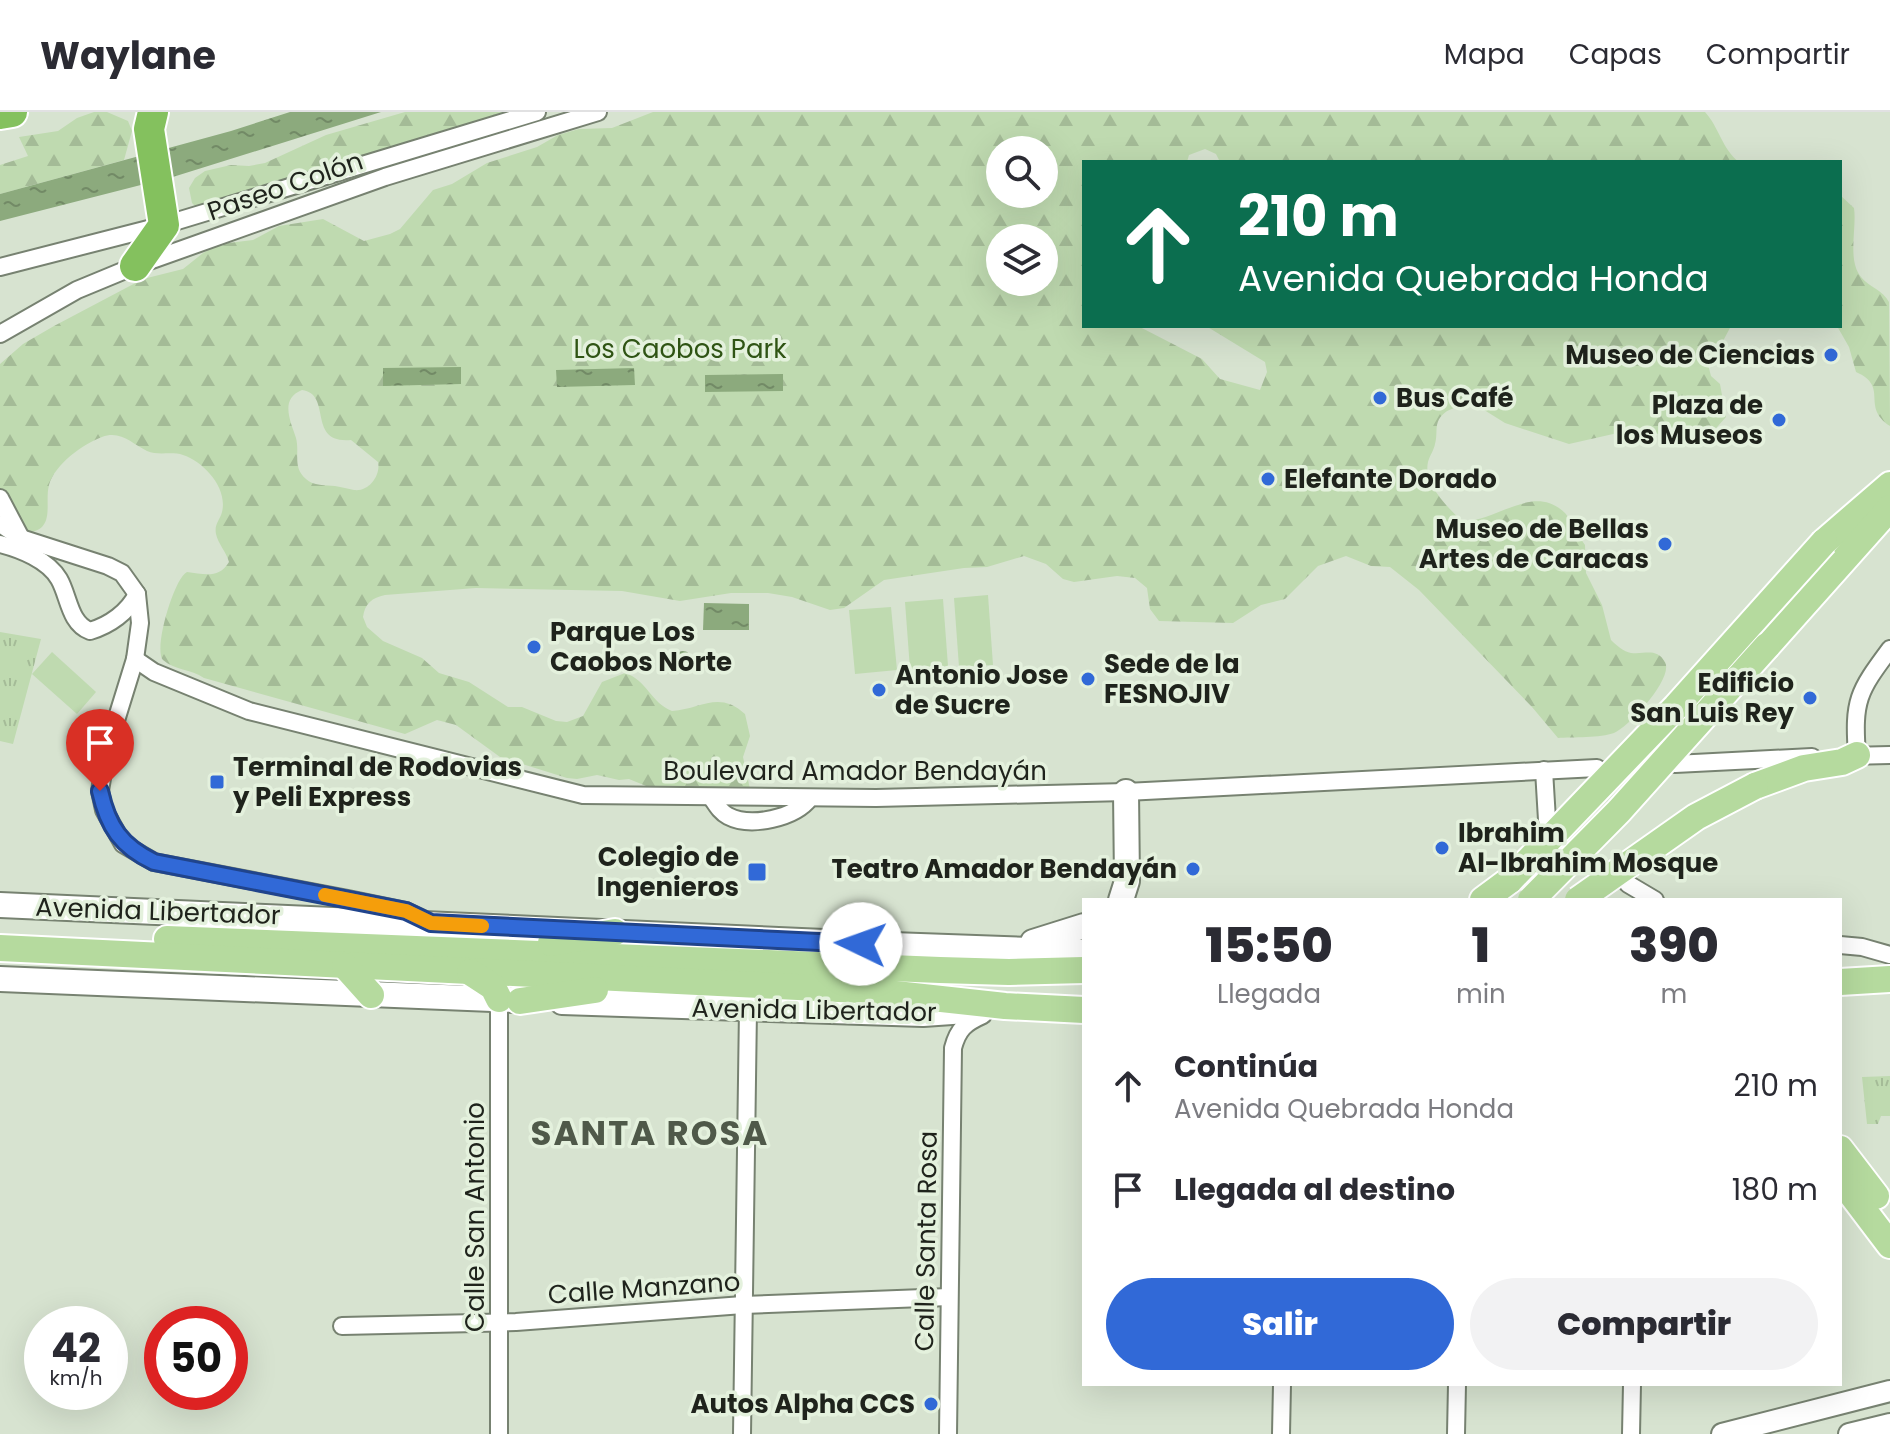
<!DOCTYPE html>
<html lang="es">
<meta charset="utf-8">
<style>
:root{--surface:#fff;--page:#f2f2f3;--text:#2b2b33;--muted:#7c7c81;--line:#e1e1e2;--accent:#3169d7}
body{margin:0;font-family:Poppins,sans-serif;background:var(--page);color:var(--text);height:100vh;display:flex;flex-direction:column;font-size:30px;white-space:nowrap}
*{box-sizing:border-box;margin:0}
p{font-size:26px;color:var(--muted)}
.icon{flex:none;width:44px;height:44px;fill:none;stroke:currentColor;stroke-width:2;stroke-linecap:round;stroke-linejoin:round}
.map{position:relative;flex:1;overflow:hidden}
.panel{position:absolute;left:1082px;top:786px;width:760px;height:488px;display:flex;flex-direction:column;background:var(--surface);border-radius:0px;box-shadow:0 8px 32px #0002}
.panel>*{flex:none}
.guide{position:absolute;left:1082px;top:48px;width:760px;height:168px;border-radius:0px;box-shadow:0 8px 32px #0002;background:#0b6e4f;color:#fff;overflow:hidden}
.buttons{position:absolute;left:986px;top:24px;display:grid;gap:16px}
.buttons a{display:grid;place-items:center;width:72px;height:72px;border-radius:50%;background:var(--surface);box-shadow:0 8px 32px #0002;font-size:40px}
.speed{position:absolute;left:24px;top:1194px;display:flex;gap:16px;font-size:40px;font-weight:700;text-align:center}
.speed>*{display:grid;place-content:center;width:104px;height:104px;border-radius:50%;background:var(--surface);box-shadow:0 8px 32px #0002;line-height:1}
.speed small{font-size:20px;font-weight:400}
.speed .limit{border:12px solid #d22;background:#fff;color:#111}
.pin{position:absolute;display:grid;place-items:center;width:68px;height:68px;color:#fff;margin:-82px -34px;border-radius:50% 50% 50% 0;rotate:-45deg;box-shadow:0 0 8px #0007}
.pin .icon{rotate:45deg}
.me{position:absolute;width:88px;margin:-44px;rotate:273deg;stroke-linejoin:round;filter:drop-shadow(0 0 6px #0008)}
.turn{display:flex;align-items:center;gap:28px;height:168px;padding:0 24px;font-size:36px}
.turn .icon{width:104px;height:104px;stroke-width:2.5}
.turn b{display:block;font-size:56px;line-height:68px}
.eta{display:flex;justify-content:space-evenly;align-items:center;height:136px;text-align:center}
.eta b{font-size:48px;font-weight:800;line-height:56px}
.button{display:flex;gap:16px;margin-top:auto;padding:16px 24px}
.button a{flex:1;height:92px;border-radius:48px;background:var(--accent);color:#fff;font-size:32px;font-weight:800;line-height:92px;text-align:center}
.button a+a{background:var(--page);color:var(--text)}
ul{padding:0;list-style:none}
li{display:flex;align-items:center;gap:24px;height:104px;padding:0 24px}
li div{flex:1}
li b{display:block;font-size:30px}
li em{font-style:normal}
header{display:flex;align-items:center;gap:48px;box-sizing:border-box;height:112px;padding:0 40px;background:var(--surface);border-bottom:2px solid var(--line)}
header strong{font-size:38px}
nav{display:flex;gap:44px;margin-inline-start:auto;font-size:28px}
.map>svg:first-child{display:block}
</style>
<header>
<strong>Waylane</strong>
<nav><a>Mapa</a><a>Capas</a><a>Compartir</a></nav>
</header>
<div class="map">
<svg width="1890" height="1322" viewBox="0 0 1890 1322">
<defs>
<pattern id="grass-tufts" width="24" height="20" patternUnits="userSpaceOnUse" patternTransform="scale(2)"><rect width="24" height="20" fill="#bfdab0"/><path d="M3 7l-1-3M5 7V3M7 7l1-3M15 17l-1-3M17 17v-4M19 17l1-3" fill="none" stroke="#a4bb97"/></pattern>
<pattern id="forest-firs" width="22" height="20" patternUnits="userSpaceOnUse" patternTransform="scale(2)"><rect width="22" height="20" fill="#bfdab0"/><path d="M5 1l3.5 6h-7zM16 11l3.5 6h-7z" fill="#a4bb97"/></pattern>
<pattern id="water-ripples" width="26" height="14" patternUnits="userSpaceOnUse" patternTransform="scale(2)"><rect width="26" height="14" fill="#8caa7d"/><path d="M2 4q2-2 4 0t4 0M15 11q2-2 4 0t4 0" fill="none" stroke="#728a66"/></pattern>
</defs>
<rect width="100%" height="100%" fill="#d7e3d0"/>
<g fill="url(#grass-tufts)">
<polygon points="0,520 41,527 13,632 0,629"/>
<polygon points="1890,964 1890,1004 1881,1004 1878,1012 1867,1012 1862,965"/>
</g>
<g fill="url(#forest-firs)" fill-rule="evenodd">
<polygon points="94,0 107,0 128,9 132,19 124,48 0,82 0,53 28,44 19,25 58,19 77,6"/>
<polygon points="405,0 513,0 379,57 200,99 192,91 189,76 195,66 205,59 231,53 249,54 265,51 326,23"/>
<path d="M653,0H1705C1719,15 1722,37 1739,50H1220L1216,42L1205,37L1189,43L1187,50H1084V214H1138L1202,247L1220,267L1260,278L1267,260L1265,250L1206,214H1731L1723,229L1705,241L1711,264L1720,272L1726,305L1710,323L1689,329L1650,320H1622L1569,332L1505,311L1473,291C1459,295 1441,296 1437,313C1436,319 1437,325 1435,332C1434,338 1430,343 1428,350C1423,371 1447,395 1462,409C1495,411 1533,370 1565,401C1570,406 1569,413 1573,418C1577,423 1582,428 1585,433L1586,461L1602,493L1611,528C1616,533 1624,540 1631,541C1644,543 1656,535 1665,550C1674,566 1629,615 1614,621C1601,626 1572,625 1558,626L1532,595L1419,478L1390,455L1371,454L1346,444L1318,454L1285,487L1261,493L1233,511L1159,509L1150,497L1147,476L1135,466L1117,464L1074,470L1063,467L1046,452L1024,444L987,455L964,456L884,468L844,496L830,498L792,485L768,481H731L680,489L622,479L476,476L385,483C372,486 365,491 363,505L367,515L383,529L422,546L439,561L469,570L508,595H522L556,609L567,610L583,604L602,570L625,561C647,568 651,591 672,599C701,597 719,578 745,602L750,624L743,645L750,677L651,676L629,667L619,668L597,663L577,667L567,666L500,645L456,613L437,608L405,622L204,566C191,557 174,558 163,548C153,538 174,466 187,460C204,462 219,467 229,450C226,439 218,432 216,422C214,412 220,408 222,400C228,376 204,350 183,343C172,339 158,344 147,339C132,332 121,318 102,325C83,332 55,352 49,373C44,392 57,419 25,421L0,377V252L23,232L54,214L143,167L183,157L203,141L220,132L253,128L279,114L323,107L364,129L390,122L400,117L433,78L452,72L487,51L537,35L558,23L579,17L612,16ZM1000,38H1044V82H1000ZM1000,126H1044V170H1000ZM302,278C333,282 306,332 351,328L378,350C381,363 369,380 354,378C348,377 342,375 335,374C326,373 313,374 306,367C292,355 300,341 296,326C291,310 279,287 302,278Z"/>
<path d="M1840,83L1854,96C1857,116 1847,148 1861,165C1869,175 1883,178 1889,190L1890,314C1860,294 1890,275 1856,260L1849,235L1837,214H1840Z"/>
</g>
<g fill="#bfdab0">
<polygon points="988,483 993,553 959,555 954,486"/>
<polygon points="943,487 948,554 910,557 905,490"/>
<polygon points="891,495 897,558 855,562 849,498"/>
<polygon points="52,540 96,580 77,602 32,562"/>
</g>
<g fill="url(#water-ripples)">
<polygon points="290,0 381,0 176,64 0,109 0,82 231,19"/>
<polygon points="461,255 461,272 383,274 383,256"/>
<polygon points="634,256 635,273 557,275 556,258"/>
<polygon points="783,262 783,279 705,280 705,263"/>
<polygon points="704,491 749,492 749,518 703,518"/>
<circle cx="683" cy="548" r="9"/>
</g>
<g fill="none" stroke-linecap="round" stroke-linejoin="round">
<polyline stroke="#b2bdac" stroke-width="16" stroke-dasharray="16 8" stroke-linecap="butt" points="1595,751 1619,767"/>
<g stroke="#778271" stroke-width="20">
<g id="minor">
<polyline points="0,155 164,113 537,0"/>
<polyline points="0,222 77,178 135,154 385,65 598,0"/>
<polyline points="0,386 20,424"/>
<polyline points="0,412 21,426 108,454 122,461 137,482 140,511 135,547 106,641 100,679 104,698 123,732 154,750 348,787 406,799 423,807"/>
<path d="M0,432C20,437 48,448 59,467C69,484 69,511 90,519C110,513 128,500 137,482"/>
<polyline points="135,547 154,560 249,599 583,683 876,686 1126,680 1597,656"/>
<path d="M1857,643C1853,588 1858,580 1890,537"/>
<polyline points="1848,644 1890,643"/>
<polyline points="1675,652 1812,645"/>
<polyline points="1544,658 1547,708"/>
<path d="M711,685C716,692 720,700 728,704C751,716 795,706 810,686"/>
<polyline points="1628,772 1655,788"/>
<polyline points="1840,833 1862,835 1890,843"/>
<polyline points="342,1214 516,1210 743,1193 949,1185"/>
<polyline points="499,1322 499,887"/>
<polyline points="742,1322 748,897"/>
<path d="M948,1322L953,936C958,917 965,911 983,903"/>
<polyline points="1281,1322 1282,1272"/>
<polyline points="1456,1322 1457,1272"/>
<polyline points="1631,1322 1632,1272"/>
</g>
</g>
<g stroke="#778271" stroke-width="24">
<g id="tertiary">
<polyline points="1722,1322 1890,1279"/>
<polyline points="1849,1322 1890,1312"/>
</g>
</g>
<g stroke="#778271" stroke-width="28">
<g id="secondary">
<polyline points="1121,788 1127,769 1126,680"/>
<polyline points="0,793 892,833 1084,840"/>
<polyline points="1033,830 1084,814"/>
<polyline points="0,867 517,888"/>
<polyline points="562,890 923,902 981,898"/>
</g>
</g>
<g stroke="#fff" stroke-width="30">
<g id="primary">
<polyline points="1824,430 1890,373"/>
<polyline points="1767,534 1890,396"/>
<polyline points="1755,674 1804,656 1842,650 1857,643"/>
<polyline points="1483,788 1510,768"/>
<polyline points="167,827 940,858 1009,860 1084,858"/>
<polyline points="551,831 615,820"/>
<polyline points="0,836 859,878 1005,894 1084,898"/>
<polyline points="345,854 371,883"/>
<polyline points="470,860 493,875 499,887"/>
<polyline points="1840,870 1890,867"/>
<polyline points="520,889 595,878"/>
<polyline points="1840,1037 1876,1084"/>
<polyline points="1840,1067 1890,1133"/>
</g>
</g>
<g stroke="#fff" stroke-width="34">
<g id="motorway">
<polyline points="0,2 12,0"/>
<polyline points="135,154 164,113 149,17 153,0"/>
</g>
</g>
<use href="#minor" stroke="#fff" stroke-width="16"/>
<use href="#tertiary" stroke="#fff" stroke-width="20"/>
<use href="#secondary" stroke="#fff" stroke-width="24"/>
<use href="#primary" stroke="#b5da9e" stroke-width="26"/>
<use href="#motorway" stroke="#84c15e" stroke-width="30"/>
<g stroke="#fff" stroke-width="30" stroke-linecap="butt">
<g id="primary-bridge">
<polyline points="1510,768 1676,595 1824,430"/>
<polyline points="1531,788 1619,699 1767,534"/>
<polyline points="1578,788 1696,705 1755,674"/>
</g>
</g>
<use href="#primary-bridge" stroke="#b5da9e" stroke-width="26"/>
</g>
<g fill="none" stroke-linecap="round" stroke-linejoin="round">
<g stroke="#20448c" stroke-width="20">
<path id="route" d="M100,679C108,715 121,734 154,750L406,799L431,811L861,832"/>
</g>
<use href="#route" stroke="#3169d7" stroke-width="14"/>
<polyline stroke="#f59e0b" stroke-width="14" points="325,783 406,799 431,811 482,814"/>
</g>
<g fill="#3169d7" stroke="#e4f1dd" stroke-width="3">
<circle cx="1831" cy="243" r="8"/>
<circle cx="1380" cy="286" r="8"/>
<circle cx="1779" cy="308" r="8"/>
<circle cx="1268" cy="367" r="8"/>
<circle cx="1665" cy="432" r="8"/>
<circle cx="534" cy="535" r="8"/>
<circle cx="1088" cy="567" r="8"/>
<circle cx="879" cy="578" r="8"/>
<circle cx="1810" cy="586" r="8"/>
<rect x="209" y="662" width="16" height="16" rx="4"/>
<circle cx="1442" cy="736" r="8"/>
<circle cx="1193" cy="757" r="8"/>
<rect x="747" y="750" width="20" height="20" rx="4"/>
<circle cx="931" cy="1292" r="8"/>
</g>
<g text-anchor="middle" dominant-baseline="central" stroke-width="7" stroke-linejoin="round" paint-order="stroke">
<g font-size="26" fill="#1f231c" stroke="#e4f1dd">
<text transform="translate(285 74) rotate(-19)">Paseo Colón</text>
<text x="855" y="659">Boulevard Amador Bendayán</text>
<text transform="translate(158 799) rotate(2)">Avenida Libertador</text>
<text transform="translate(814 898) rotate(1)">Avenida Libertador</text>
<text transform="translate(475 1105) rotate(-90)">Calle San Antonio</text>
<text transform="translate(926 1129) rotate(-89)">Calle Santa Rosa</text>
<text transform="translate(644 1176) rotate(-4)">Calle Manzano</text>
</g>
<g font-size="26" fill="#2f5414" stroke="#e4f1dd">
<text x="680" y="237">Los Caobos Park</text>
</g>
<g font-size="26" font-weight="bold" fill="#1f231c" stroke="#e4f1dd" text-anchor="end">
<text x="1815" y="243">Museo de Ciencias</text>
<text x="1396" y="286" text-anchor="start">Bus Café</text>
<text x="1763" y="293">Plaza de<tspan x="1763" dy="30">los Museos</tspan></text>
<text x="1284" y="367" text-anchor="start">Elefante Dorado</text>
<text x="1649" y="417">Museo de Bellas<tspan x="1649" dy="30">Artes de Caracas</tspan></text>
<text x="550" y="520" text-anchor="start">Parque Los<tspan x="550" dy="30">Caobos Norte</tspan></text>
<text x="1104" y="552" text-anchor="start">Sede de la<tspan x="1104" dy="30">FESNOJIV</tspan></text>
<text x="895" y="563" text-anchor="start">Antonio Jose<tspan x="895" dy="30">de Sucre</tspan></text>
<text x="1794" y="571">Edificio<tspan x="1794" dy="30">San Luis Rey</tspan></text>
<text x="233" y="655" text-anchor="start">Terminal de Rodovias<tspan x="233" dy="30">y Peli Express</tspan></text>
<text x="1458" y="721" text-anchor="start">Ibrahim<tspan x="1458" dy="30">Al-lbrahim Mosque</tspan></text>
<text x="739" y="745">Colegio de<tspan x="739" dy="30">Ingenieros</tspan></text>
<text x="1177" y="757">Teatro Amador Bendayán</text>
<text x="915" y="1292">Autos Alpha CCS</text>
</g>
<g font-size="34" font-weight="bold" letter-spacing="2" fill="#4f5949" stroke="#e4f1dd">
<text x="650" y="1021">SANTA ROSA</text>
</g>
</g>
</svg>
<div class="buttons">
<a><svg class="icon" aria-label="search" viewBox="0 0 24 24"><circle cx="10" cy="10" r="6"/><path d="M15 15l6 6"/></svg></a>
<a><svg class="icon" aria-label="layers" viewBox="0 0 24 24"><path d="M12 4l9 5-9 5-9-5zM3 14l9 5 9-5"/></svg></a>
</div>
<div class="speed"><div>42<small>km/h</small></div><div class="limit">50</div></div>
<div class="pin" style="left:100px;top:679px;background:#d93025"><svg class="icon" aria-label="arrive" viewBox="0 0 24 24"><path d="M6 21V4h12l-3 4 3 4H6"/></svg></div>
<svg class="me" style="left:861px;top:832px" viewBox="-20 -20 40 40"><circle r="19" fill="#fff"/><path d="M0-13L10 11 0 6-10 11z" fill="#3169d7"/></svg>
<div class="guide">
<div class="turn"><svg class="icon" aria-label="ahead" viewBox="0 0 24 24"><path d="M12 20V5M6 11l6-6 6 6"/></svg><div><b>210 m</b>Avenida Quebrada Honda</div></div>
</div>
<section class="panel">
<div class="eta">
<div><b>15:50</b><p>Llegada</p></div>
<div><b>1</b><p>min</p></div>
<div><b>390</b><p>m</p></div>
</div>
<ul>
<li><svg class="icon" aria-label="ahead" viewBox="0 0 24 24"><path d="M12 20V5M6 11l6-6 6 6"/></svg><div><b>Continúa</b><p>Avenida Quebrada Honda</p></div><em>210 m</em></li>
<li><svg class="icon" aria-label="arrive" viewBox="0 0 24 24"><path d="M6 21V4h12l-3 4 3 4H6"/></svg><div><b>Llegada al destino</b></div><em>180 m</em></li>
</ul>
<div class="button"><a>Salir</a><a>Compartir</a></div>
</section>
</div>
